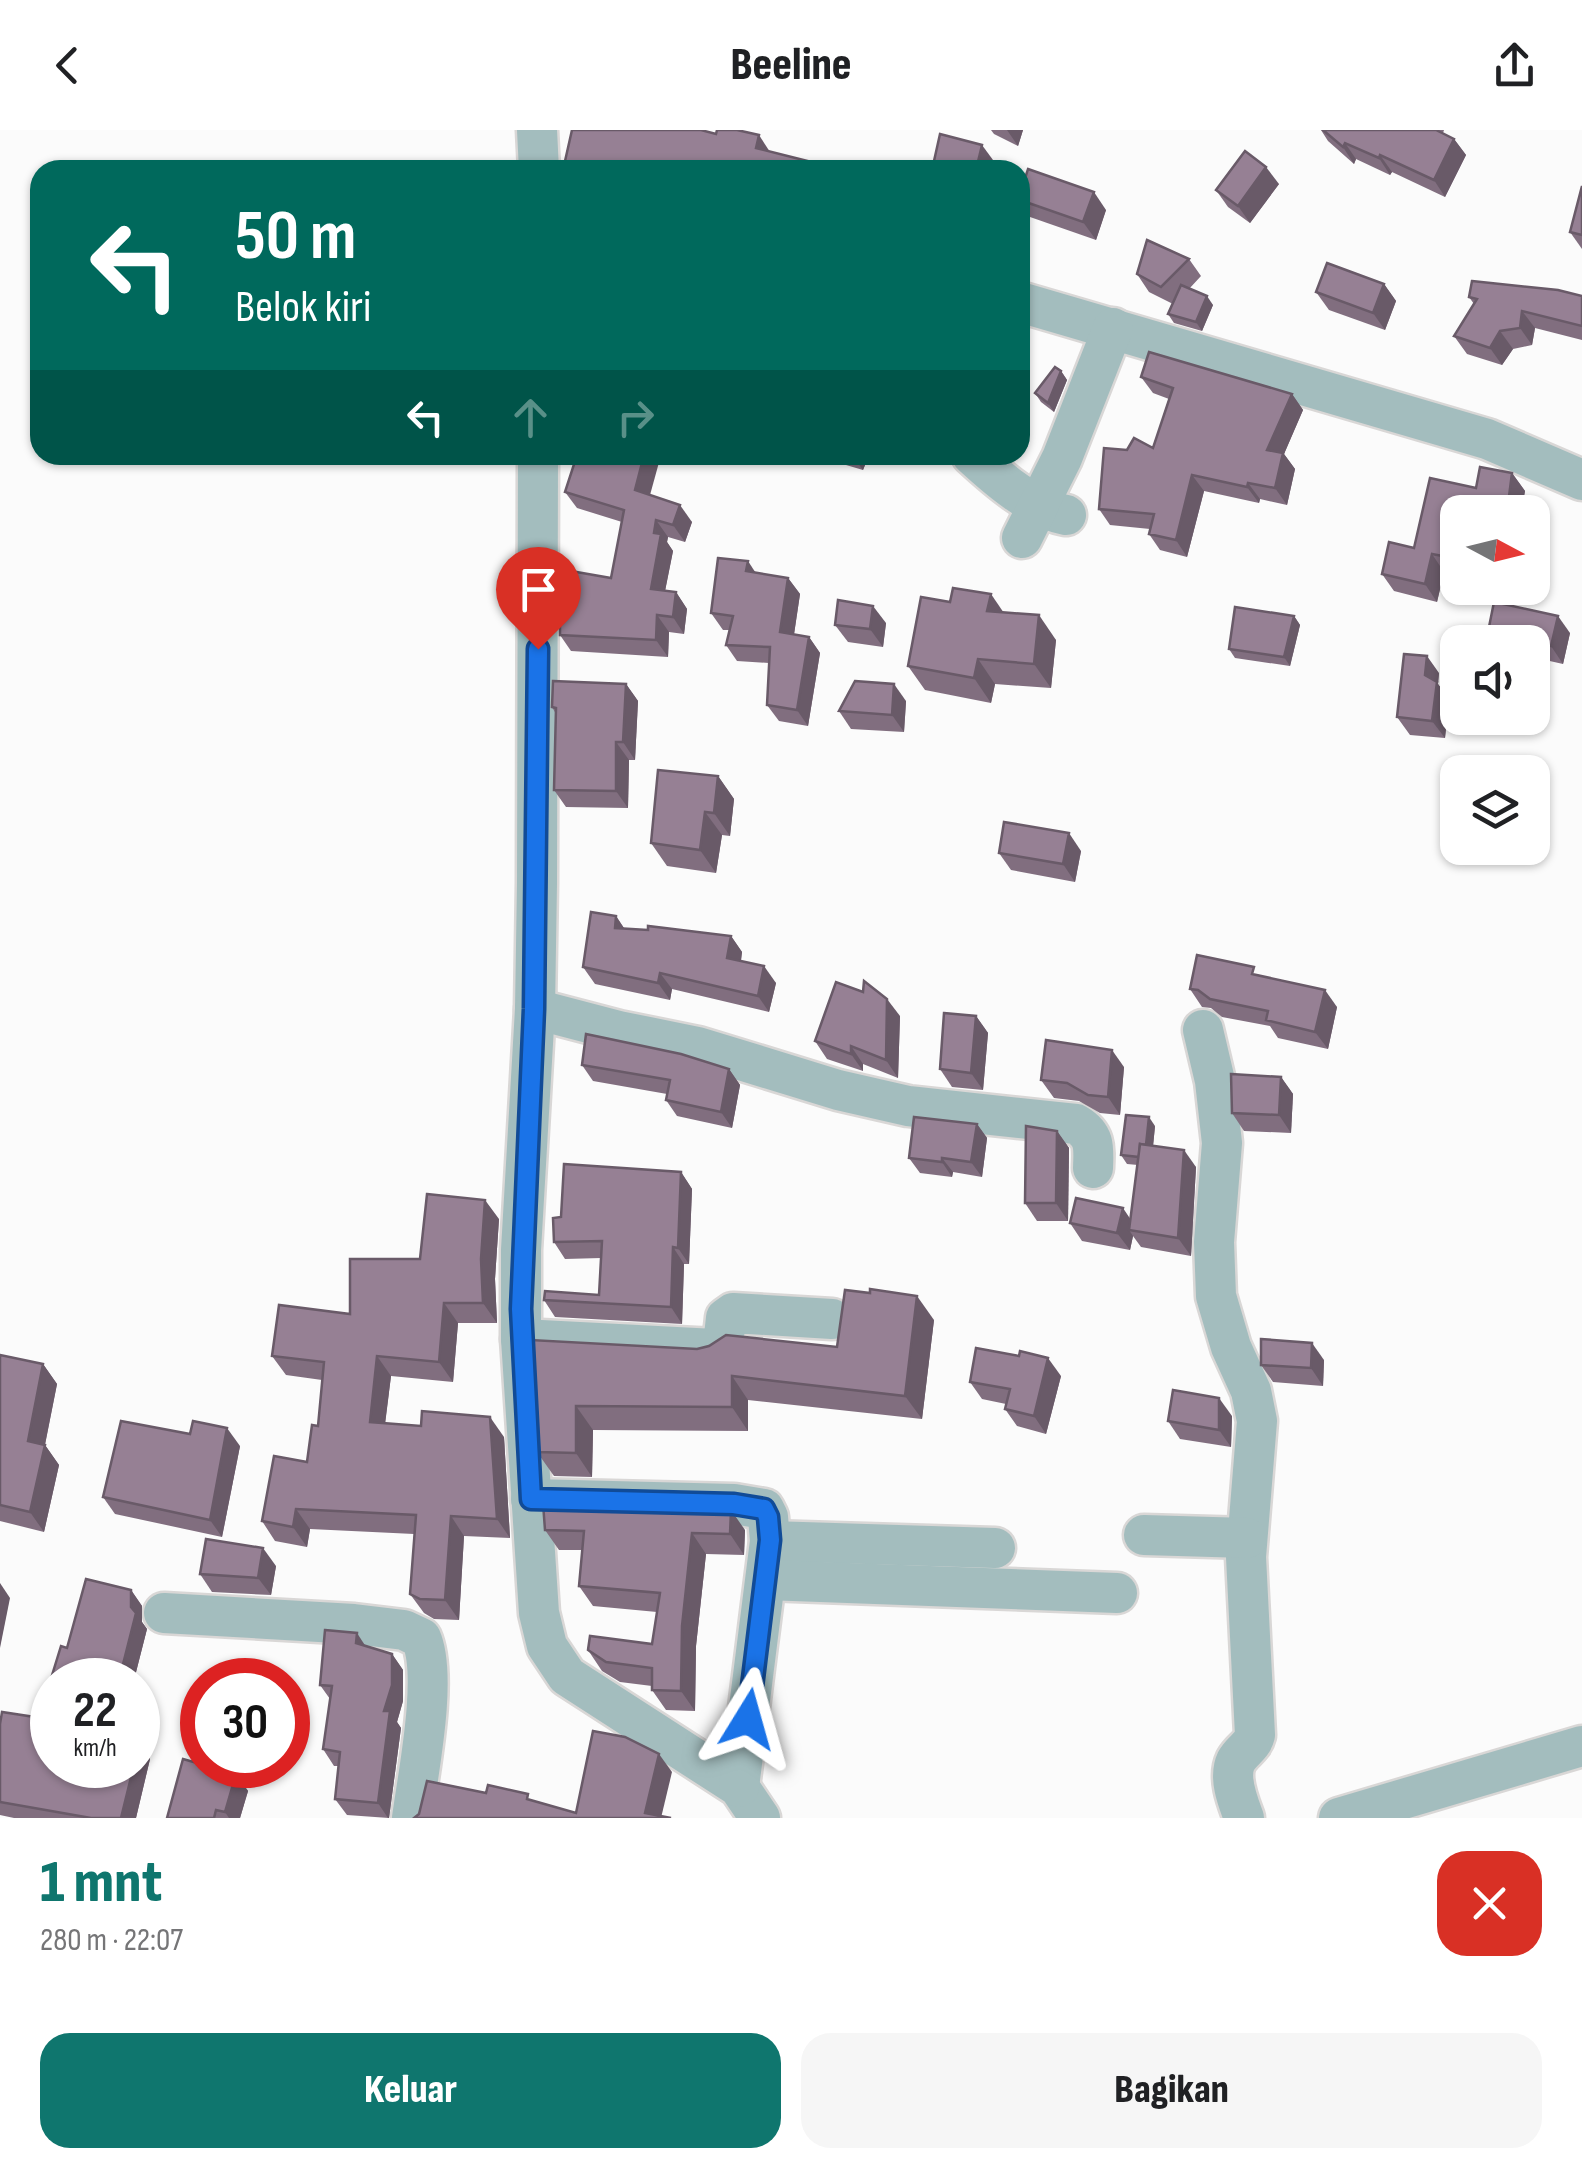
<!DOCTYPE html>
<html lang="id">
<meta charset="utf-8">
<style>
:root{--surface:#fff;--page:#f6f6f6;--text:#202124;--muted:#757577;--accent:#0f766e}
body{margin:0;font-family:"Sofia Sans Condensed",sans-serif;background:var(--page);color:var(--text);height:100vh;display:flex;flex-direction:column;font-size:38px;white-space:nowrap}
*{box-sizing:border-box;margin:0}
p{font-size:32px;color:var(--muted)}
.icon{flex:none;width:55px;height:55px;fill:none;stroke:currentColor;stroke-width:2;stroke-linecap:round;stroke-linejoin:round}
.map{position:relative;height:1688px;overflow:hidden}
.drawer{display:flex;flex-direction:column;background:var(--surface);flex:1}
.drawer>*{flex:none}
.banner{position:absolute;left:30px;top:30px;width:1000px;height:305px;border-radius:30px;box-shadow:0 2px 8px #0004;background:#00695c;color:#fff;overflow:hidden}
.needle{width:65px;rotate:97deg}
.controls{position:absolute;left:1440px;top:365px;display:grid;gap:20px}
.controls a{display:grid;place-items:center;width:110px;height:110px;border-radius:20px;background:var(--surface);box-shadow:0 2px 8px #0004;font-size:50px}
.speed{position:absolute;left:30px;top:1528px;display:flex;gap:20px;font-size:50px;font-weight:700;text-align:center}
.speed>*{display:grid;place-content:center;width:130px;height:130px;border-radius:50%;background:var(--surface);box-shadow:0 2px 8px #0004;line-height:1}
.speed small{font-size:25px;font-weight:400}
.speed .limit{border:15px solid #d22;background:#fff;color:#111}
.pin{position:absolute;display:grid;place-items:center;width:85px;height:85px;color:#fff;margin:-102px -42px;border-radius:50% 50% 50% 0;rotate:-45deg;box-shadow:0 0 10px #0007}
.pin .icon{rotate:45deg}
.me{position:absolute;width:110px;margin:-55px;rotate:8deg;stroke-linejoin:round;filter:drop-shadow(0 0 8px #0008)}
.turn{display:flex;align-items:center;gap:35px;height:210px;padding:0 40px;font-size:45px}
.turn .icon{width:130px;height:130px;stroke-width:2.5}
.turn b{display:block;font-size:70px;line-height:85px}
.lanes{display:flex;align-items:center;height:95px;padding:0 40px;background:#0003;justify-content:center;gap:50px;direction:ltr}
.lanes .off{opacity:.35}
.round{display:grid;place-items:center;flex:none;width:105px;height:105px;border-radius:30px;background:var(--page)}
.summary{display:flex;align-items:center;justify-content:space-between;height:170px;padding:0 40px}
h1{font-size:60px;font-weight:800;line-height:75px;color:var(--accent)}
.primary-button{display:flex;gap:20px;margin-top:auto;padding:20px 40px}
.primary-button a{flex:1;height:115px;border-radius:30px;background:var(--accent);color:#fff;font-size:40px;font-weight:800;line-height:115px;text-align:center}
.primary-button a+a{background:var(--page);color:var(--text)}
header{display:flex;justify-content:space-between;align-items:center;height:130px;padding:0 40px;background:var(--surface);font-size:45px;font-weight:800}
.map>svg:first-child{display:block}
</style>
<header><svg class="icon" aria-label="back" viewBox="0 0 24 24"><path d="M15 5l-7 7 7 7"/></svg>Beeline<svg class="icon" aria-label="share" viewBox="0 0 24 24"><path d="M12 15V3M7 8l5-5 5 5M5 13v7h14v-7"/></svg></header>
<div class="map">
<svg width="1582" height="1688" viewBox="0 0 1582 1688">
<rect width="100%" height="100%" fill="#fbfbfb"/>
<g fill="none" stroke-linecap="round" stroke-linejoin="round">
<g stroke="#d9d7d6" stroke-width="45">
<g id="minor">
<polyline points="537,0 539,40"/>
<polyline points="1020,172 1487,309 1582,350"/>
<polyline points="538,325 537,753 535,879 521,1120 521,1209 539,1483 547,1516 567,1546 739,1657 760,1688"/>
<path d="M972,325C997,348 1032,379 1066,385"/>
<polyline points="1022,408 1062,328 1113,198"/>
<path d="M535,879L619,901L698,917L838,960L908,976L1076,994C1095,1005 1094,1017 1093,1038"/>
<path d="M1203,900L1215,951L1222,1013L1214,1112L1216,1166L1231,1217L1251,1261L1257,1291L1246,1427L1255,1605C1252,1617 1242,1620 1236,1631C1228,1648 1238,1672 1244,1688"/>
<polyline points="521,1209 715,1219 723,1215 726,1188 733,1183 832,1189"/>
<polyline points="531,1369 734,1374 764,1379 768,1387 770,1411 739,1657"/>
<polyline points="1144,1405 1247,1408"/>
<polyline points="770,1411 995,1418"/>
<polyline points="766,1450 1117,1463"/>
<path d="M164,1483L354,1494L404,1500L421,1508C438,1546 418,1644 412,1688"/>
<polyline points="1339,1688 1582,1616"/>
</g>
</g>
<use href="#minor" stroke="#a3bdbe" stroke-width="40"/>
</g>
<g fill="#816e7f">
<polygon points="991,0 1023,0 1018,16 994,4"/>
<polygon points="1321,0 1444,0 1443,3 1454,9 1466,25 1445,67 1392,42 1390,45 1356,29 1354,34 1328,11"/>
<polygon points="1279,54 1250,93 1228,77 1216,60"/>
<polygon points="1582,56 1582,119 1570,102"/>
<polygon points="1020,64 1106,80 1096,110 1030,87 1020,72"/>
<polygon points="1189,129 1201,146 1189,159 1213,175 1202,201 1174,193 1168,184 1173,174 1149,162 1137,144"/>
<polygon points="1384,154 1396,171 1385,200 1329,180 1316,162"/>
<polygon points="1582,166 1582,210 1535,198 1532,215 1513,219 1502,235 1467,224 1454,206 1474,174 1469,167"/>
<polygon points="1061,241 1067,250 1054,282 1041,272 1035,263"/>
<polygon points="1141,247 1292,264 1303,280 1284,324 1295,339 1287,375 1260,369 1259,373 1204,361 1187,427 1160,420 1149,404 1150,399 1110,395 1099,379 1127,320 1153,318 1169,269 1153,263"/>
<polygon points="826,325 869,325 863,340 829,330"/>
<polygon points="1512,343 1525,361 1521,382 1458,382 1458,444 1444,442 1437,472 1394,461 1382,444 1414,418 1476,358"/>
<polygon points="565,362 650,365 692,392 685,412 668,407 667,412 673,421 665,461 676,462 687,479 684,504 669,502 668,527 571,521 560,505 611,448 622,392 577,378"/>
<polygon points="756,443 788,448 800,464 794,504 809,507 820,523 808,596 779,591 767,575 769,533 737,531 726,515 729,500 723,500 711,483"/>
<polygon points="1003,483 1056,510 1051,558 995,554 991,573 925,560 908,536"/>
<polygon points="1294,486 1300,495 1290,536 1235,528 1229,519"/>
<polygon points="886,493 883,517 848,512 835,495"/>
<polygon points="1488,502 1570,503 1563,534 1532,527 1532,512 1495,512"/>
<polygon points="1439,543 1438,554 1449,569 1445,608 1410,605 1397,587"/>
<polygon points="626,554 638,571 635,630 629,630 628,678 566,677 554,660 556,584 552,577"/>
<polygon points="906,571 904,602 851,599 839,581"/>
<polygon points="718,646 734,669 730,706 722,705 716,743 667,736 651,713"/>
<polygon points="1081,721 1075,752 1011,740 999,723"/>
<polygon points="616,786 624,798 731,806 742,822 741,831 776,853 769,882 672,859 670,870 595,854 583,837"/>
<polygon points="1260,845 1337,877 1328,919 1278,908 1270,896 1222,887 1211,878 1202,877 1190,859"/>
<polygon points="900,886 898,948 863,934 863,941 827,929 815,911"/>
<polygon points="976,886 988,903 983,960 952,957 940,939"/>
<polygon points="582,935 729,939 740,955 732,998 677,986 666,970 667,964 593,951"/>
<polygon points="1124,937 1120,985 1100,983 1079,971 1054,968 1041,950"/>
<polygon points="1281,947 1293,964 1291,1003 1244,1001 1232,983"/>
<polygon points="977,994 987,1008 982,1047 953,1042 952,1047 920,1043 909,1028"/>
<polygon points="1155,996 1153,1016 1196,1037 1191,1126 1141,1117 1133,1106 1130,1120 1082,1111 1070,1093 1130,1089 1138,1035 1127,1034 1121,1025"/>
<polygon points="1057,1001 1069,1018 1068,1091 1037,1091 1025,1073"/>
<polygon points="681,1042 692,1059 689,1134 684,1134 682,1194 555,1187 544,1170 599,1165 601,1128 565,1129 554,1112 561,1087"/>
<polygon points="499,1089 495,1149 497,1193 458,1193 453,1252 391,1246 385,1293 504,1307 510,1408 464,1406 459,1490 434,1489 424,1483 410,1464 414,1404 310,1399 307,1417 275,1411 262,1391 307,1332 318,1296 322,1250 286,1245 272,1226 350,1184 420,1129"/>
<polygon points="934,1190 922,1289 748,1270 748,1301 593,1300 592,1347 554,1346 537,1322 531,1210 697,1219 837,1217"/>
<polygon points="0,1225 43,1234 57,1254 45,1315 59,1335 44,1402 0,1391"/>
<polygon points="1324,1230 1323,1256 1273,1252 1261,1235"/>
<polygon points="1061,1246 1046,1304 1017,1296 1005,1279 1006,1274 982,1269 970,1252"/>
<polygon points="1232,1286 1231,1317 1180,1309 1168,1291"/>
<polygon points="240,1316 222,1407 115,1384 103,1367"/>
<polygon points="545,1400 745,1400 744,1425 706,1424 696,1516 695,1581 666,1580 652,1560 652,1556 620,1552 602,1541 588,1520 652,1514 657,1482 593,1476 579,1456 582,1420 559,1420"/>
<polygon points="276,1436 271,1465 212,1462 200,1444"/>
<polygon points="86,1449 131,1460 142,1476 142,1492 147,1499 134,1550 52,1550 52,1635 138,1635 138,1613 139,1613 150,1629 136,1688 14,1688 0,1685 0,1594 2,1582 35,1587 40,1567 45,1568 61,1516 67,1518"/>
<polygon points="366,1516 392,1524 403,1540 403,1571 397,1592 401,1598 389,1688 347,1685 335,1669 339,1636 334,1636 323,1619 330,1569 320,1555"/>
<polygon points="236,1644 248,1661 240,1688 167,1688"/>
</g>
<g fill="#695a68">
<polygon points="1007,0 1023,0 1018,16"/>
<polygon points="759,5 770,22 756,18"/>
<polygon points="1454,9 1466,25 1445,67 1434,50"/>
<polygon points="1345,13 1356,29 1354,34 1343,17"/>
<polygon points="982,15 993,30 991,40 976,40"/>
<polygon points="1380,25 1392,42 1390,45 1379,28"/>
<polygon points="1266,37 1279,54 1250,93 1238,76"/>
<polygon points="1094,62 1106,80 1096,110 1083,92"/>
<polygon points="1020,84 1024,90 1020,102"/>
<polygon points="1384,154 1396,171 1385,200 1373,183"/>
<polygon points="1207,166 1213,175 1202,201 1196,192"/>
<polygon points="1522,181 1535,198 1532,215 1520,198"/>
<polygon points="1500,201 1513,219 1502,235 1490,218"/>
<polygon points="1061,241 1067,250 1054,282 1048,273"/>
<polygon points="1292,264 1303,280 1284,324 1295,339 1287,375 1275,358 1267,320"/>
<polygon points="644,325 661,325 647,376 635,360"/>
<polygon points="852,325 869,325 863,340"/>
<polygon points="1512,343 1525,361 1521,382 1507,382"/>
<polygon points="1192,345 1204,361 1187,427 1176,410"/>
<polygon points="1248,353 1260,369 1259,373 1247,357"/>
<polygon points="680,375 692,392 685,412 673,395"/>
<polygon points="656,390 668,407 667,412 673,421 662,476 651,459"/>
<polygon points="1432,424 1444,442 1437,472 1425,454"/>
<polygon points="748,431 759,448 746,441"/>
<polygon points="788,448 800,464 792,518 780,502"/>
<polygon points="676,462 687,479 684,504 673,487"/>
<polygon points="991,464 1008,489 987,481"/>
<polygon points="873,476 886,493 883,517 870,499"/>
<polygon points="657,485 669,502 668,527 656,510"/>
<polygon points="1039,485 1056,510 1051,558 1034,534"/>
<polygon points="1294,486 1300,495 1290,536 1284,527"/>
<polygon points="1558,486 1570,503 1563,534 1551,516"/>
<polygon points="809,507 820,523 808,596 797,580"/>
<polygon points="1427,526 1439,543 1438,554 1449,569 1445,608 1432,591 1425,545"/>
<polygon points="978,529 995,554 991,573 974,548"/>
<polygon points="626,554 638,571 635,630 623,612"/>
<polygon points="894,554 906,571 904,602 892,585"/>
<polygon points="616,612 629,630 628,678 616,661"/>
<polygon points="718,646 734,669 730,706 714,683"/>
<polygon points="705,682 722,705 716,743 700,720"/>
<polygon points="1069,703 1081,721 1075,752 1063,734"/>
<polygon points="616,786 627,803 615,798"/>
<polygon points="731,806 742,822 739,844 727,828"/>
<polygon points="764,836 776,853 769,882 758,866"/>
<polygon points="660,843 672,859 670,870 658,853"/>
<polygon points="1325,860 1337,877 1328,919 1315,902"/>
<polygon points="887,869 900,886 898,948 886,930"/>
<polygon points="976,886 988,903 983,960 971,943"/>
<polygon points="851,916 863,934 863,941 851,924"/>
<polygon points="1112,920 1124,937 1120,985 1108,967"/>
<polygon points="729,939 740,955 732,998 721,982"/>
<polygon points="1281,947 1293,964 1291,1003 1279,985"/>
<polygon points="1149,987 1155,996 1151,1037 1145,1028"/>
<polygon points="977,994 987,1008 982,1047 971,1032"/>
<polygon points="1057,1001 1069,1018 1068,1091 1056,1073"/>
<polygon points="1184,1020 1196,1037 1191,1126 1178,1108"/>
<polygon points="942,1028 953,1042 952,1047 942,1032"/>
<polygon points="681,1042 692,1059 689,1134 678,1118"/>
<polygon points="485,1070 499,1089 495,1149 497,1193 483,1173 481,1129"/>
<polygon points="1123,1078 1135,1096 1129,1100 1133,1106 1130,1120 1117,1103"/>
<polygon points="673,1117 684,1134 682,1194 671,1177"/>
<polygon points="917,1166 934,1190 922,1289 905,1266"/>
<polygon points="444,1173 458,1193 453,1252 439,1232"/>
<polygon points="1312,1213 1324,1230 1323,1256 1311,1238"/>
<polygon points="377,1226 391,1246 383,1311 370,1292"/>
<polygon points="1048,1228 1061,1246 1046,1304 1034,1286"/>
<polygon points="43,1234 57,1254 42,1329 45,1315 59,1335 44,1402 30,1382 28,1311"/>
<polygon points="732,1246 748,1270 748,1301 732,1277"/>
<polygon points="1219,1268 1232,1286 1231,1317 1219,1300"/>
<polygon points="576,1276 593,1300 592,1347 576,1323"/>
<polygon points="490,1287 504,1307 510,1408 497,1389"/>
<polygon points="227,1298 240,1316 222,1407 210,1390"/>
<polygon points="296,1379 310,1399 307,1417 293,1397"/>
<polygon points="731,1380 745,1400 744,1425 730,1404"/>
<polygon points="451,1386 464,1406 459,1490 445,1470"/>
<polygon points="692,1403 706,1424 696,1516 695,1581 681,1561 682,1496"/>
<polygon points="263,1418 276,1436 271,1465 258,1448"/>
<polygon points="0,1453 10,1468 0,1518"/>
<polygon points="131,1460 142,1476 142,1492 147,1499 134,1550 119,1550 131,1477"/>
<polygon points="357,1503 368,1520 356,1513"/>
<polygon points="392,1524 403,1540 403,1571 397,1592 401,1598 389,1688 388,1688 378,1673 384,1581"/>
<polygon points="139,1613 150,1629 136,1688 121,1688 134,1635 138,1635"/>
<polygon points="659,1624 672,1642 661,1688 645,1683"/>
<polygon points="236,1644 248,1661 240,1688 229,1688 225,1682"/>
</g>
<g fill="#968094" stroke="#695a68" stroke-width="2.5">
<polygon points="572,0 701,0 716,4 717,0 737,0 759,5 756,18 831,37 830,40 563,40"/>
<polygon points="1323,0 1436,0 1454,9 1434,50 1380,25 1379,28 1345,13 1343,17"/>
<polygon points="940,4 982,15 976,40 932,40"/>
<polygon points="1245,21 1266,37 1238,76 1216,60"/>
<polygon points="1028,39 1094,62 1083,92 1020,70 1020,64"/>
<polygon points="1582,56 1582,105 1570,102"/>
<polygon points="1147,110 1189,129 1161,157 1137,144"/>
<polygon points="1327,133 1384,154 1373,183 1316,162"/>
<polygon points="1472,151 1558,160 1582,166 1582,196 1522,181 1520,198 1500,201 1490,218 1454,206 1477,169 1469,167"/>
<polygon points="1181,155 1207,166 1196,192 1168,184"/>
<polygon points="1149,222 1292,264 1267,320 1283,323 1275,358 1248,353 1247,357 1192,345 1176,410 1149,404 1154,384 1099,379 1104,318 1127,320 1134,308 1153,318 1173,258 1141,247"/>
<polygon points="1055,237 1061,241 1048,273 1035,263"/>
<polygon points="577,325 644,325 635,360 680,375 673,395 656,390 654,403 661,404 651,459 676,462 673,487 657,485 656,510 560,505 560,474 565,440 611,448 624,380 565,362"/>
<polygon points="1480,337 1512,343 1507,382 1458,382 1458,429 1432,424 1425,454 1382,444 1389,412 1414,418 1430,348 1476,358"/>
<polygon points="718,428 748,431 746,441 788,448 780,502 809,507 797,580 767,575 770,517 726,515 733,486 711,483"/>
<polygon points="953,458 991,464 987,481 1039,485 1034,534 978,529 974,548 908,536 921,467 950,472"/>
<polygon points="838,470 873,476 870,499 835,495"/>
<polygon points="1494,472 1558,486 1551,516 1488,502"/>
<polygon points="1235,477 1294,486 1284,527 1229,519"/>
<polygon points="1404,524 1427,526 1425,545 1437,552 1432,591 1397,587"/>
<polygon points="553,551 626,554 623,612 616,612 616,661 554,660 556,578 552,577"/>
<polygon points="855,551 894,554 892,585 839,581"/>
<polygon points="658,640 718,646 714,683 705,682 700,720 651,713"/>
<polygon points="1004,692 1069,703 1063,734 999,723"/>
<polygon points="591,782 616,786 615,798 648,800 648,796 731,806 727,828 764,836 758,866 660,843 658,853 583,837"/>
<polygon points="1197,825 1254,837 1252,844 1325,860 1315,902 1266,890 1268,881 1210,869 1198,860 1190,859"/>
<polygon points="864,851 887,869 886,930 851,916 851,924 815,911 836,852 863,862"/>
<polygon points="944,883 976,886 971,943 940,939"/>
<polygon points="586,904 681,924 729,939 721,982 666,970 670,950 582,935"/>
<polygon points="1046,910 1112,920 1108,967 1088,965 1067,953 1041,950"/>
<polygon points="1231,944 1281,947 1279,985 1232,983"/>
<polygon points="1126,985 1149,987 1146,1015 1140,1014 1139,1027 1121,1025"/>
<polygon points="914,987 977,994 971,1032 942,1028 942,1032 909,1028"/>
<polygon points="1026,996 1057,1001 1056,1073 1025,1073"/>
<polygon points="1140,1014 1184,1020 1178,1108 1129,1100"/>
<polygon points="564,1034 681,1042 678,1118 673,1117 671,1177 544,1170 545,1161 599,1165 602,1111 554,1112 553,1088 561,1087"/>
<polygon points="427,1064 485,1070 481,1129 483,1173 444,1173 439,1232 377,1226 370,1292 421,1296 422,1281 490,1287 497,1389 451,1386 445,1470 420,1469 410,1464 416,1385 296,1379 293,1397 262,1391 274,1326 307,1332 312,1295 318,1296 324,1232 272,1226 279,1175 350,1184 350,1129 420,1129"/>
<polygon points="1076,1068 1123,1078 1117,1103 1070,1093"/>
<polygon points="870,1159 917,1166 905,1266 732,1246 732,1277 576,1276 576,1323 537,1322 531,1210 697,1219 709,1216 726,1205 837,1217 845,1160 870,1163"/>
<polygon points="1261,1209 1312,1213 1311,1238 1261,1235"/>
<polygon points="976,1218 1019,1226 1020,1221 1048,1228 1034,1286 1005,1279 1010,1259 970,1252"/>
<polygon points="0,1225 43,1234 28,1311 45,1315 30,1382 0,1375"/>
<polygon points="1173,1260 1219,1268 1219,1300 1168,1291"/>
<polygon points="121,1291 190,1304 193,1291 227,1298 210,1390 103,1367"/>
<polygon points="543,1373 731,1380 730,1404 692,1403 682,1496 681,1561 652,1560 652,1538 606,1532 588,1520 590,1506 652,1514 660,1463 579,1456 584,1401 545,1400"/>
<polygon points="206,1409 263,1418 258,1448 200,1444"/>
<polygon points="86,1449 131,1460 131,1477 136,1483 119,1550 52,1550 52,1635 134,1635 121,1688 91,1688 0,1672 0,1594 2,1582 35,1587 40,1567 45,1568 61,1516 67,1518"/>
<polygon points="325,1500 357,1503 356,1513 392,1524 392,1555 384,1581 390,1581 378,1673 335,1669 340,1622 323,1619 332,1556 320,1555"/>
<polygon points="593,1601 625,1607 659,1624 645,1683 671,1688 414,1688 419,1684 427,1651 486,1663 488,1655 528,1664 527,1669 576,1683"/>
<polygon points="183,1629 236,1644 225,1682 216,1680 214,1688 167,1688"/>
</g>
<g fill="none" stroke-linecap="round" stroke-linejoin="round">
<g stroke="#114b97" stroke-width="25">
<polyline id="route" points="538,519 534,879 521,1179 531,1369 734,1374 764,1379 768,1387 770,1410 748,1589"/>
</g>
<use href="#route" stroke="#1a73e8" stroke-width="18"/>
</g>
</svg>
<div class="controls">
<a><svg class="needle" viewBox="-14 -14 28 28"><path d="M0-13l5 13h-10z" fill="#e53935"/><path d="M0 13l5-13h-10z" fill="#757577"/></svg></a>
<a><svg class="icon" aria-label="sound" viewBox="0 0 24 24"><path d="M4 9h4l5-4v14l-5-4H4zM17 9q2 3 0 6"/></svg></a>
<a><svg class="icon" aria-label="layers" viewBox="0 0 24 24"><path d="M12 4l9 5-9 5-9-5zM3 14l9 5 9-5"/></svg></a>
</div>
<div class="speed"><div>22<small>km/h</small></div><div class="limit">30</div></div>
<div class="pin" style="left:538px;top:519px;background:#d93025"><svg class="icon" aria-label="arrive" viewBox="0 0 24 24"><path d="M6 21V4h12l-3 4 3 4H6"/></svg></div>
<svg class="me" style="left:748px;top:1589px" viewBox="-20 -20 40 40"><path d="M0-17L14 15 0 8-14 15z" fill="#1a73e8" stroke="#fff" stroke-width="4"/></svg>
<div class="banner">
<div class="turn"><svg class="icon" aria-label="left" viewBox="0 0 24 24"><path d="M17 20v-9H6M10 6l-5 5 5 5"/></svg><div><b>50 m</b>Belok kiri</div></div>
<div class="lanes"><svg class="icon" aria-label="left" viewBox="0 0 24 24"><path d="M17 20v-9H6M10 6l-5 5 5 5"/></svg><svg class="icon off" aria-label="ahead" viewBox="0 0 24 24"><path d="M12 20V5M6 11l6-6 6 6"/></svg><svg class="icon off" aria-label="right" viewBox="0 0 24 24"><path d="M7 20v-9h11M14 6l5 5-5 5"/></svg></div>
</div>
</div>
<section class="drawer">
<div class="summary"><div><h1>1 mnt</h1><p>280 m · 22:07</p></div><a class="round" style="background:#d93025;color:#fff"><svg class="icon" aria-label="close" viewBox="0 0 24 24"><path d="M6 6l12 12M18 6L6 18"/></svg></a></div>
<div class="primary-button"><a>Keluar</a><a>Bagikan</a></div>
</section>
